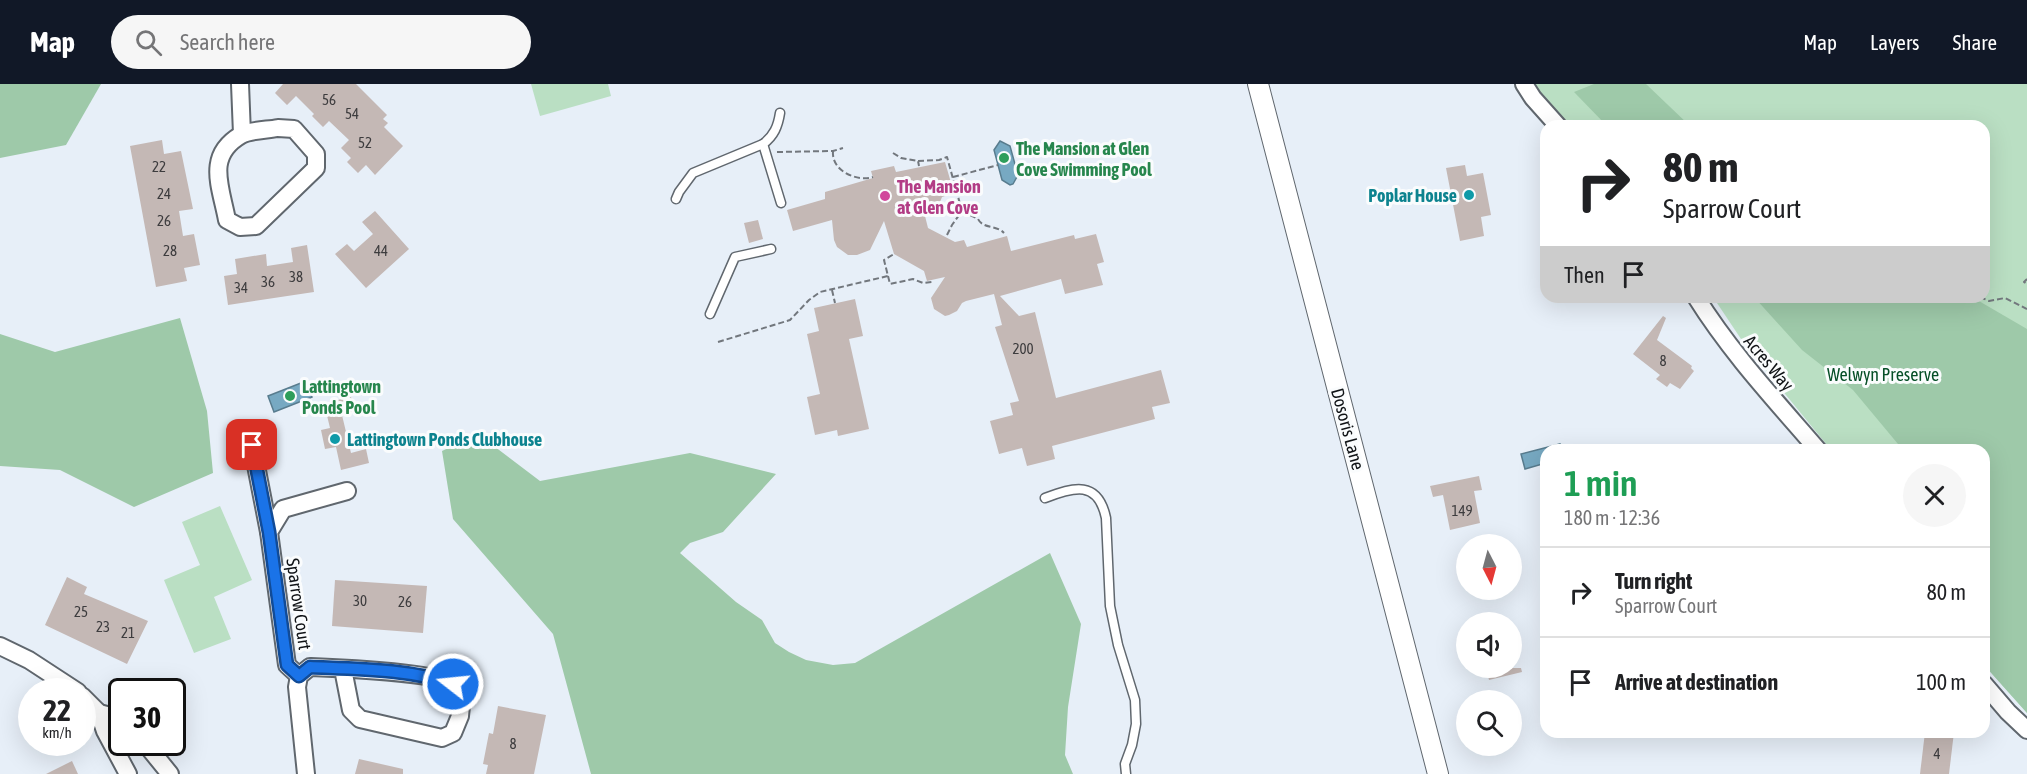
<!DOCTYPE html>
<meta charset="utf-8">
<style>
:root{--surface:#fff;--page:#f6f6f6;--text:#202124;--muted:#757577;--line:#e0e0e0;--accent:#111827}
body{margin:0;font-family:"Asap Condensed",sans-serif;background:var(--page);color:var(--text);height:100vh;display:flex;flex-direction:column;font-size:22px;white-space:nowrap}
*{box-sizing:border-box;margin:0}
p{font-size:20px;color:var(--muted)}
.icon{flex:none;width:33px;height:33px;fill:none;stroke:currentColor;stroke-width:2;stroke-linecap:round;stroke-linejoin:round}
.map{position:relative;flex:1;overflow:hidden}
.details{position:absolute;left:1540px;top:360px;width:450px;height:294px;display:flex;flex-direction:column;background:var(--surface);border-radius:18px;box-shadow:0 6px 24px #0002}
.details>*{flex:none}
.banner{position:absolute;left:1540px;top:36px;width:450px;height:183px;border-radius:18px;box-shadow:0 6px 24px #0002;background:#fff;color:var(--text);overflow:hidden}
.needle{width:39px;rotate:174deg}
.fabs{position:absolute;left:1456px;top:450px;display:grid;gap:12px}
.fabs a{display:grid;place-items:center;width:66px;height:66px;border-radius:50%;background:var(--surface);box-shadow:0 6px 24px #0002;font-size:30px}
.speed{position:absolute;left:18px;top:594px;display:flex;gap:12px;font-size:30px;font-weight:700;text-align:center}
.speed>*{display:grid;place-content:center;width:78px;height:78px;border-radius:50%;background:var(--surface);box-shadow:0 6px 24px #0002;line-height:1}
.speed small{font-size:15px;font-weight:400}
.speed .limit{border:3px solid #111;border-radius:9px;background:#fff;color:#111}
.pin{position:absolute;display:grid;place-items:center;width:51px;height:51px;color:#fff;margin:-26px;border-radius:12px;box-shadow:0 3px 9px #0006}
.me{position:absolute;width:66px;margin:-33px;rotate:286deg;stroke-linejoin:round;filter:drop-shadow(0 0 4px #0008)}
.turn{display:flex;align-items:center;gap:21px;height:126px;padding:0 24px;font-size:27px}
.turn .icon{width:78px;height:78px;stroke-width:2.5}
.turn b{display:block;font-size:42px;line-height:51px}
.then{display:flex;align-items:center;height:57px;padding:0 24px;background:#0003;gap:12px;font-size:22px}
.round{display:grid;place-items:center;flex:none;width:63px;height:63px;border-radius:32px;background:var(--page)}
.summary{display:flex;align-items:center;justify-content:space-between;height:102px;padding:0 24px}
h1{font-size:36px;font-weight:600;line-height:45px;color:#1e9e55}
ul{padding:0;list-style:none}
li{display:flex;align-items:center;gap:18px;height:90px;padding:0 24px;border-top:2px solid var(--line)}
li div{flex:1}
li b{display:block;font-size:22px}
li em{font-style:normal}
header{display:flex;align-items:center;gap:36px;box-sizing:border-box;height:84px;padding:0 30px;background:var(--accent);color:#fff}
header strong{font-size:28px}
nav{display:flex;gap:33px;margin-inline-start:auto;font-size:21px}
.search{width:420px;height:54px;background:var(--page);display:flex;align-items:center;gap:15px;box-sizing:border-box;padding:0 21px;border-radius:33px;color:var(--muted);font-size:22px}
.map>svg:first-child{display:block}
</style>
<header>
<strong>Map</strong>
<div class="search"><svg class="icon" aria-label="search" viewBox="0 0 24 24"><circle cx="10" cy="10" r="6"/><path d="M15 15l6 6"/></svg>Search here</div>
<nav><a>Map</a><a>Layers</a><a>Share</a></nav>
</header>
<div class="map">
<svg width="2027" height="690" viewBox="0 0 2027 690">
<rect width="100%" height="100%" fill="#e7eff8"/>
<g fill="#badfc3">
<polygon points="531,0 608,0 611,12 540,32"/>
<polygon points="1532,0 2027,0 2027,629 1985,582 1984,366 1831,366 1745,261 1713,213 1984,213 1984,42 1571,42 1535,8"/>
<polygon points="220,422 252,496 214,513 231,555 194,569 164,496 200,481 182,438"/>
</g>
<g fill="#9ec9a9">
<polygon points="0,0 101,0 66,61 0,74"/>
<polygon points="1594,0 1646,0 1690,42 1607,42 1574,8"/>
<polygon points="1754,213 1972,213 2027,245 2027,629 1985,582 1984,366 1903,366 1853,306 1802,266"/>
<polygon points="180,234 207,327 213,389 134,423 60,386 0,382 0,250 55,268"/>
<polygon points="478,350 540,397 690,369 776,390 723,448 690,459 680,469 736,518 762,536 775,559 789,568 806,576 833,581 855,579 1050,469 1081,540 1068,623 1065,671 1073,690 591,690 553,550 453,435 442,367"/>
</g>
<g fill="#77a9c2" stroke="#587c8e" stroke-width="1.5">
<polygon points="1000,57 1010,62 1018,91 1013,100 1010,101 1002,96 994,66"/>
<polygon points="306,297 312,313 274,328 268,312"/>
<polygon points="1560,360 1562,366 1546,366 1546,379 1525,385 1521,370"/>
</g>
<g fill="#c4b8b5">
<polygon points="283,0 356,0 387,31 383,35 388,39 384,43 403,62 375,91 366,81 358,89 347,78 351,74 341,64 349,56 329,37 323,43 312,32 314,30 296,12 287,21 275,9"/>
<polygon points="162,56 164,70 181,67 193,125 179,127 183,152 194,150 200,181 184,184 187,197 156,203 130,62"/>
<polygon points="945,78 954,109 942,113 938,123 924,128 928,144 955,158 964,156 967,163 1007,152 1011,167 1074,151 1075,155 1096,150 1104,178 1097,180 1103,201 1065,210 1061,195 1000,212 1019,232 1035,228 1056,314 1161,286 1170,319 1152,323 1155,335 1052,362 1055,375 1027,382 1022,364 999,370 990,337 1013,331 1010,319 1019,317 995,243 1002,241 994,210 966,217 962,219 957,227 949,231 945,232 934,225 931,214 945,193 927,197 924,187 894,170 884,137 870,166 857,171 848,171 837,163 834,156 832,136 793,147 787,126 825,115 825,108 873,94 871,87 894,82 896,88"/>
<polygon points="1465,81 1467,92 1483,89 1491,131 1481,133 1484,152 1460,157 1446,84"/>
<polygon points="375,127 409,165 366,204 335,170 347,160 354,167 373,150 362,138"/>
<polygon points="758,136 763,155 749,159 744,139"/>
<polygon points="307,161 314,208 228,221 224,192 237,190 235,175 266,170 267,182 293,178 291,164"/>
<polygon points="855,215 863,252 849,255 869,345 838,352 837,346 815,351 807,313 820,310 807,250 819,247 814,224"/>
<polygon points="1663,232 1666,234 1657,256 1692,282 1691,284 1694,287 1680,305 1670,299 1667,303 1656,295 1660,291 1633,270"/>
<polygon points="351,313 355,328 342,331 351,369 366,365 369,379 341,386 336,363 325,365 321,346 330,344 324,319"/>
<polygon points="1479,392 1482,406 1474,407 1480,439 1450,446 1443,411 1433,413 1430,402"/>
<polygon points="67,493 87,503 84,510 148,537 127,580 45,541"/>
<polygon points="335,496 427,502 423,549 332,542"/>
<polygon points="1486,584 1521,584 1522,588 1489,596"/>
<polygon points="498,622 546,631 534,690 486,690 488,681 483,680 489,649 493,650"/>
<polygon points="1925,648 1954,648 1949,690 1920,690"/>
<polygon points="359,675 403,685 403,690 355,690"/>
<polygon points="72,677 78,690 46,690"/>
</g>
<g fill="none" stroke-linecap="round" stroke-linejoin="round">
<g stroke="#60676e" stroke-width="11">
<g id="service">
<polyline points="763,60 781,119"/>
<path d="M676,115L679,108L693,89L763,60C774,52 778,42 780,29"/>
<polyline points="710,230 735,173 771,165"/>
<path d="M1045,414C1074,403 1098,396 1106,434L1110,522L1118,561L1135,616L1136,640L1132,661L1125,680L1126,690"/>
</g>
</g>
<g stroke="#60676e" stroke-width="20">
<g id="minor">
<polyline points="240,0 242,50"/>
<polyline points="1524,0 1533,14 1558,42"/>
<path d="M278,44L294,45L316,70V84L256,142L240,143L227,136C221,103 205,72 241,51C250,46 267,46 278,44Z"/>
<path d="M1696,213C1731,269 1775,316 1818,366"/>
<polyline points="252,361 269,448"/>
<polyline points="0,562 29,576 78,608"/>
<polyline points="299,592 287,581 269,448 283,425 347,407"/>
<polyline points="1984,600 2008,628 2027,646"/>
<polyline points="82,612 99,629 105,647 128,690"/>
<polyline points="99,629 122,635"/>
<polyline points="144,658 170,690"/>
<path d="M306,690L297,603L299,592L310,583C335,584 439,588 454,601C457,604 460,609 462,612L460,632L453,649L442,654L360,635L351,626L343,585"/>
</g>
</g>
<g stroke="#60676e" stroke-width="22">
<polyline id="tertiary" points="1258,0 1438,690"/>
</g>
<g stroke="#72777d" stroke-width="2" stroke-dasharray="6 3" stroke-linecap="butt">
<path d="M833,67C831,87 857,98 873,93"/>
<polyline points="777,68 833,67 843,64"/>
<polyline points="893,69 901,74 918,77 919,82"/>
<polyline points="918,77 939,76 947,73 962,127 952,141 946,153"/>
<polyline points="953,93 998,81"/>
<path d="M962,127L978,135C983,145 997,141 1004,149"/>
<polyline points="888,192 890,200 913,195 923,199 932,198"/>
<polyline points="2027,195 2024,198 2027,200"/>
<polyline points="832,206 835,219"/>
<polyline points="1980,213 1989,217 2005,214 2027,225"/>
<polyline points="718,258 790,236 809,216 820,208 888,192 884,176 894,170"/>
</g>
<use href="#service" stroke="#fff" stroke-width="8"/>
<use href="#minor" stroke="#fff" stroke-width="16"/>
<use href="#tertiary" stroke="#fff" stroke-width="20"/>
</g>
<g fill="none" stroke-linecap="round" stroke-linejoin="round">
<g stroke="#114b97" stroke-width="15">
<path id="route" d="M252,361L269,448L287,581L299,592L310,583C356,585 410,585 453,600"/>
</g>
<use href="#route" stroke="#1a73e8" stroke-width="10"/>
</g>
<g fill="#2e9e5b" stroke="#fafcfd" stroke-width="2">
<circle cx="1004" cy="74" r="6"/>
<circle cx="290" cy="312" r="6"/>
</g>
<g fill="#0f9aa8" stroke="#fafcfd" stroke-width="2">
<circle cx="1469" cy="111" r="6"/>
<circle cx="335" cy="355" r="6"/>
</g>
<circle fill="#d1479c" stroke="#fafcfd" stroke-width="2" cx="885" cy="112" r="6"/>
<g text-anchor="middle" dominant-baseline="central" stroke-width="6" stroke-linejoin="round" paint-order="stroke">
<g font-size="15" fill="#3d3c3e">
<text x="329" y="15">56</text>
<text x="352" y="29">54</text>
<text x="365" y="58">52</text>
<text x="159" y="82">22</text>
<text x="164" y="109">24</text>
<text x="164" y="136">26</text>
<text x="170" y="166">28</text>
<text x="381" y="166">44</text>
<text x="296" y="192">38</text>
<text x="268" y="197">36</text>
<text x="241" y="203">34</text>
<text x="1023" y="264">200</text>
<text x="1663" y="276">8</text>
<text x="1462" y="426">149</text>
<text x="360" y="516">30</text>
<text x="405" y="517">26</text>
<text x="81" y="527">25</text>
<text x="103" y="542">23</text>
<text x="128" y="548">21</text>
<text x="513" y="659">8</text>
<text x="1937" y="669">4</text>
</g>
<g font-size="18" font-weight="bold" fill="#27864d" stroke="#fafcfd" text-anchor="start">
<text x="1016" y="64">The Mansion at Glen<tspan x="1016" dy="21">Cove Swimming Pool</tspan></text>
<text x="302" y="302">Lattingtown<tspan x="302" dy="21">Ponds Pool</tspan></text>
</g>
<g font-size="18" font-weight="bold" fill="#b23c85" stroke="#fafcfd" text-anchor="start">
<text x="897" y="102">The Mansion<tspan x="897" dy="21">at Glen Cove</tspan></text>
</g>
<g font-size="18" font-weight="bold" fill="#0d838f" stroke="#fafcfd" text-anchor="end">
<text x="1457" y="111">Poplar House</text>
<text x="347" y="355" text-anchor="start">Lattingtown Ponds Clubhouse</text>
</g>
<g font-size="18" fill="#101316" stroke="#fafcfd">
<text transform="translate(1769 279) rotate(50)">Acres Way</text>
<text transform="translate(1348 345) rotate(75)">Dosoris Lane</text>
<text transform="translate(299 520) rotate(82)">Sparrow Court</text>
</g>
<g font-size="18" fill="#064f27" stroke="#fafcfd">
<text x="1883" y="290">Welwyn Preserve</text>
</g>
</g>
</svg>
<div class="fabs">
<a><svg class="needle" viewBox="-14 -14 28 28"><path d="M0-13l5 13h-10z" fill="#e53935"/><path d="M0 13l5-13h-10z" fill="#757577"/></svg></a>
<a><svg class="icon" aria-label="sound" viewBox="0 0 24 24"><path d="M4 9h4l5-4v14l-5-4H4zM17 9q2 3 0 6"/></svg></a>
<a><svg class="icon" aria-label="search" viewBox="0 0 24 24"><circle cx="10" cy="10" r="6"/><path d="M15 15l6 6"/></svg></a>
</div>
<div class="speed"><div>22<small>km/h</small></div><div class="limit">30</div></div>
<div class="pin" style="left:252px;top:361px;background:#d93025"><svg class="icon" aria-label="arrive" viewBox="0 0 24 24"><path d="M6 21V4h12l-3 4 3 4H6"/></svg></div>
<svg class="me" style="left:453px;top:600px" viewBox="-20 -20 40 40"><circle r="17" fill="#1a73e8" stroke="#fff" stroke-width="3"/><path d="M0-11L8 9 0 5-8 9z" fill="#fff"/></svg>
<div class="banner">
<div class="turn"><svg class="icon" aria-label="right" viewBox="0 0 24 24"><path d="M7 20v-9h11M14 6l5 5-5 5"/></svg><div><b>80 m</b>Sparrow Court</div></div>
<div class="then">Then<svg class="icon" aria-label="arrive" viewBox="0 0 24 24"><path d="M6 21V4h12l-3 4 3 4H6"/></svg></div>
</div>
<section class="details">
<div class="summary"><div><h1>1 min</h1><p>180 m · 12:36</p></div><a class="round"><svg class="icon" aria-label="close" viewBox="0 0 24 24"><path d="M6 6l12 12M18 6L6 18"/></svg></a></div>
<ul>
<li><svg class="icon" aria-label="right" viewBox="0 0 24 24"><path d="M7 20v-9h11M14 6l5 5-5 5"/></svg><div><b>Turn right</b><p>Sparrow Court</p></div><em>80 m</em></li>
<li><svg class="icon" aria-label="arrive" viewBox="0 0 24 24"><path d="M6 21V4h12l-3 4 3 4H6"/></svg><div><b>Arrive at destination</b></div><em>100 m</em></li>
</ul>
</section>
</div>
